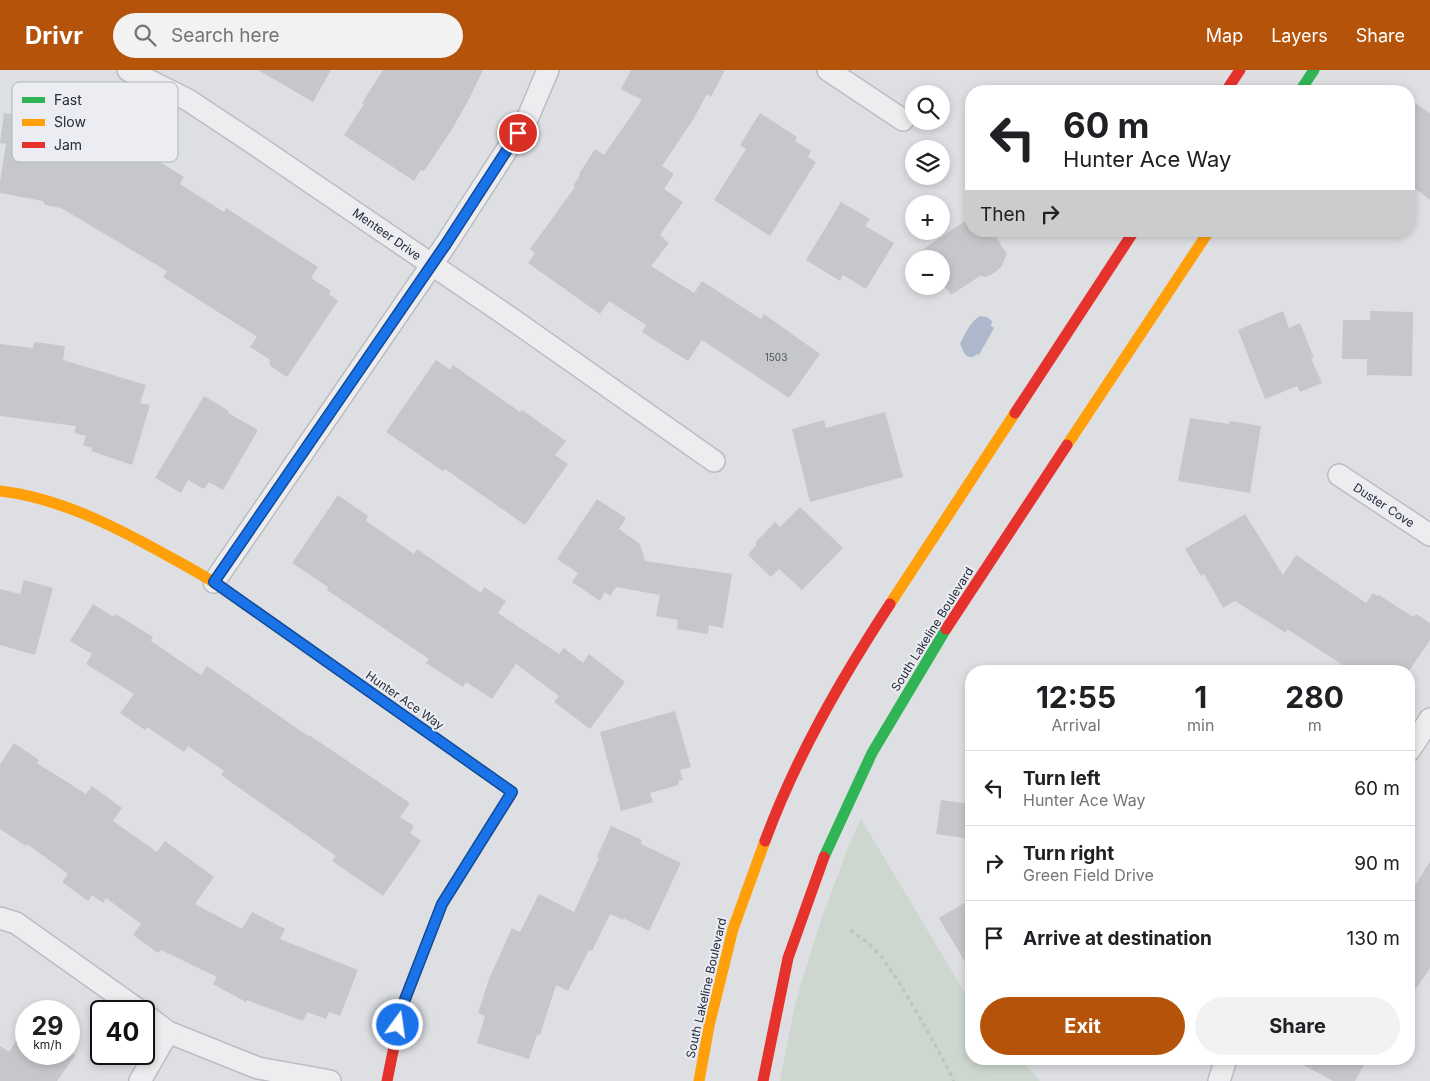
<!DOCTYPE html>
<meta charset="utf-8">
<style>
:root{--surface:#fff;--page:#f2f2f2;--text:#202124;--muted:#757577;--line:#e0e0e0;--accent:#b45309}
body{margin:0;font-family:Inter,sans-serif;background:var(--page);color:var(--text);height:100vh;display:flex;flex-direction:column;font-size:19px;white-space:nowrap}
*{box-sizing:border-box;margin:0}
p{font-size:16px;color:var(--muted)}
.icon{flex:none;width:28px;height:28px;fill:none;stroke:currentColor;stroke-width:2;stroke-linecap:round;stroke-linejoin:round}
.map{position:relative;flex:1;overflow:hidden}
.sheet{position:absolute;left:965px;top:595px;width:450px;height:400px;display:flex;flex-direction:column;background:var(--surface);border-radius:20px;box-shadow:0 2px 8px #0003}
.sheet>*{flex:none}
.top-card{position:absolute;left:965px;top:15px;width:450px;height:152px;border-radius:20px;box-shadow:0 2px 8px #0003;background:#fff;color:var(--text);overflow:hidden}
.controls{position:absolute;left:905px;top:15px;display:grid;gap:10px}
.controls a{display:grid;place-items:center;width:45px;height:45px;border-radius:50%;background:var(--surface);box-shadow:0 2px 8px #0003;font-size:25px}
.speed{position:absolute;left:15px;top:930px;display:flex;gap:10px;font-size:25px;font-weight:700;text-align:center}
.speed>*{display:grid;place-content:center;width:65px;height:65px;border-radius:50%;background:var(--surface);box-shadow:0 2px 8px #0003;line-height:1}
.speed small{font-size:12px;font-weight:400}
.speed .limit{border:2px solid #111;border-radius:8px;background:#fff;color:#111}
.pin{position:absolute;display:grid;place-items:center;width:42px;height:42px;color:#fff;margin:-21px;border:2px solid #fff;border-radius:50%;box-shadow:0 1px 5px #0007}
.me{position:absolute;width:55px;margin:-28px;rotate:14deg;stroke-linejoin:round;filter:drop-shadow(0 0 4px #0008)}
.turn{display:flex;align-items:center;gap:18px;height:105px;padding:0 15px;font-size:22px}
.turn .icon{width:65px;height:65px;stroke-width:2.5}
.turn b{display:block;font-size:35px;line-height:42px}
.then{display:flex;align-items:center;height:48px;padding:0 15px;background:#0003;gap:10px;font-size:19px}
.eta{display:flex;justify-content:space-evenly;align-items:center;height:85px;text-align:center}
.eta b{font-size:30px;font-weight:700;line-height:35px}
.primary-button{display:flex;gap:10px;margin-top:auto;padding:10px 15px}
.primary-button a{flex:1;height:58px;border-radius:30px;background:var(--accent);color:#fff;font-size:20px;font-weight:700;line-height:58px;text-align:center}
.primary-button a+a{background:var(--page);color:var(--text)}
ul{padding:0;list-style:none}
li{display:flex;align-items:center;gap:15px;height:75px;padding:0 15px;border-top:1px solid var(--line)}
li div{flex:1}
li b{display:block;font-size:19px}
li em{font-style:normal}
header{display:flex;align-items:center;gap:30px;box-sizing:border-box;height:70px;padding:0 25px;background:var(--accent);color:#fff}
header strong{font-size:24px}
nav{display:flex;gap:28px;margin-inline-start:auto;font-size:18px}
.search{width:350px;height:45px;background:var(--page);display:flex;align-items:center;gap:12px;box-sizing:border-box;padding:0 18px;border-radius:28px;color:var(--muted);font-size:19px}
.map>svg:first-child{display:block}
</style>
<header>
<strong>Drivr</strong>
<div class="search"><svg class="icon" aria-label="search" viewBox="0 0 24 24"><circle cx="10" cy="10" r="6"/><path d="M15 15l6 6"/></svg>Search here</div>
<nav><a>Map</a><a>Layers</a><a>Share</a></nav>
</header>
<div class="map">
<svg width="1430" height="1011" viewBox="0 0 1430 1011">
<rect width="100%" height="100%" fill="#dedfe3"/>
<polygon fill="#cdd6cf" points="861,749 962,918 971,930 971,989 1021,989 1040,1011 780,1011 795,934 821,850 851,770"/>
<path fill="#aeb8cd" d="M980,246L987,247L992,251L991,256L994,258L979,285L977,284L973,287C963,287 964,281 960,274C965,264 970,252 980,246Z"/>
<g fill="#c6c7cb">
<polygon points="258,0 331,0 313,32"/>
<polygon points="383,0 483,0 468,31 452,59 424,101 421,100 414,111 344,65 364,34 362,33"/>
<polygon points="631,0 725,0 711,27 707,24 694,48 662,96 674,104 664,119 683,132 660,165 669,173 651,196 694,223 702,211 761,249 764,244 820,284 789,328 702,270 688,291 642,262 646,255 609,231 600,244 528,193 535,183 530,179 575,117 573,116 580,105 579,104 595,79 604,85 642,30 621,19"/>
<polygon points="1409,29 1430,43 1430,130 1409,114"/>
<polygon points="4,43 41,49 38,63 61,67 60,72 106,79 113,68 136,79 137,78 184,107 180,114 224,142 226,138 318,197 311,208 331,221 329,224 338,231 287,307 270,296 269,289 250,277 257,267 163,207 167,201 61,138 45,135 43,131 0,123 0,112 6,74 0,73"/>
<polygon points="760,43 797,67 795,71 811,81 808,87 816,92 770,166 714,130 746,79 740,75"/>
<polygon points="841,132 870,149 865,156 894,173 866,219 843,205 840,211 806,190"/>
<polygon points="971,147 971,161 992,161 1007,184 1001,197 994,203 986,207 980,206 951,225 941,211 941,189 909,189"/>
<polygon points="1283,241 1289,258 1300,253 1314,288 1311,288 1322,313 1300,322 1297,316 1265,329 1238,260"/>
<polygon points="1370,241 1413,242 1412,306 1367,305 1367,289 1342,289 1343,250 1370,250"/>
<polygon points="34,272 65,276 63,290 146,315 140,333 150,335 132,395 91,381 92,378 83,375 86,366 74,363 76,356 0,346 0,274 33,278"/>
<polygon points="436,290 450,300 453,295 520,342 522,340 566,371 555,385 568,394 525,455 445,399 443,401 386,362"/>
<polygon points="204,326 229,341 228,343 258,360 223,420 209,412 204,419 188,410 181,423 155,408"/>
<polygon points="885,342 903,407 810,432 792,359 824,350 826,358"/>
<polygon points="1190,348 1229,354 1230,351 1261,356 1250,423 1178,411"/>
<polygon points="338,425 368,446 366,451 414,484 417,479 481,523 484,517 506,531 498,543 559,584 564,578 583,593 589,584 625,612 590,659 554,632 559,626 516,594 492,629 466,612 463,617 426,593 429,589 327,520 328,517 292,493"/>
<polygon points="597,429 626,448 619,459 640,474 645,491 732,504 723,558 709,555 708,564 677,559 678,550 656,546 660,525 616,517 610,526 605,522 600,531 572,512 578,503 557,489"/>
<polygon points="800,437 843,478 802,520 779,499 771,507 748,485 757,474 755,473 775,452 780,457"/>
<polygon points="1245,444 1283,505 1296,485 1366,533 1373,523 1377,526 1379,525 1413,547 1416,544 1430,553 1430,570 1409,601 1352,601 1287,559 1286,563 1235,531 1223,538 1204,504 1201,506 1185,479"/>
<polygon points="24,510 53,518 35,585 0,575 0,519 20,524"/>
<polygon points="93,534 113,547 116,544 153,567 151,571 201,605 207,596 308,666 309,665 410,733 400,747 414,756 410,763 421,771 383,826 332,791 336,786 221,705 224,701 188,676 184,682 147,657 145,660 120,643 134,624 86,594 92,584 70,571"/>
<polygon points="675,641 691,697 680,700 683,710 678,711 679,715 650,723 653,732 621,741 600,662"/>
<polygon points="14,673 39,690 37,693 86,724 92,716 122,738 113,751 157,782 165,771 214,807 195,834 242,859 252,842 285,859 280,869 358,900 340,946 329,942 326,949 307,942 303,951 247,930 246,932 213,914 217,907 161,880 158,883 133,865 141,854 106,828 103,833 92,825 88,831 62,812 68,804 27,774 26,776 0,759 0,694"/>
<polygon points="941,730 971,734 971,769 936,764"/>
<polygon points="611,756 642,770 641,774 681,793 649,861 623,848 623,850 610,844 592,881 589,880 568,921 556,915 540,965 537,965 529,989 477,973 485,946 478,943 489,909 512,858 520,862 539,824 574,842 599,788 597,787"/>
<polygon points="1430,791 1430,898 1409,929 1409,826"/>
<polygon points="971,829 971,902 939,848"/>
<polygon points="26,956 26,984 76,984 57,1011 0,1011 0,976 9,982"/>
<polygon points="1292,989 1367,989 1355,1011 1333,1011"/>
</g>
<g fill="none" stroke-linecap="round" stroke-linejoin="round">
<g stroke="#bcbdc1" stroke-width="24">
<g id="street">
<polyline points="128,0 188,30 247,69 506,245 714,391"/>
<polyline points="828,0 903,50"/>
<polyline points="1339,405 1430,465"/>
<polyline points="214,512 446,174 528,47 548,0"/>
<polyline points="1409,681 1430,649"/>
<polyline points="0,848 16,853 140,941"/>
<polyline points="144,944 168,962 258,998 330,1011"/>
<polyline points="140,1011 168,962"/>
<polyline points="1219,1011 1226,989"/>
</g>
</g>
<polyline stroke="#c0c0c5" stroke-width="3" stroke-dasharray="4 4" stroke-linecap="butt" points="850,860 867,872 881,886 899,912 937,978 954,1011"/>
<use href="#street" stroke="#ededf0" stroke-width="21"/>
<g stroke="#30b455" stroke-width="11">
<polyline points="1300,21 1314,0"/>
<polyline points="228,522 512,722 510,726"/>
<polyline points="824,787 872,683 946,559"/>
</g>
<g stroke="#ff9f0a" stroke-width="11">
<polyline points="1067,375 1209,161"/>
<path d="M0,421C60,428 116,457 168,486C188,497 209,508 228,522"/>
<polyline points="890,534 1015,343"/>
<polyline points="699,1011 709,956 733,859 765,771"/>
</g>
<g stroke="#e5322d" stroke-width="11">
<polyline points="1226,21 1240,0"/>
<polyline points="1015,343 1134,161"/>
<polyline points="946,559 1067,375"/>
<path d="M765,771C796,687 841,609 890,534"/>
<polyline points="387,1011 402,937 442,834 510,726"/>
<polyline points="763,1011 788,888 824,787"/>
</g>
</g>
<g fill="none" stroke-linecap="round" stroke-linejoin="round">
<g stroke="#114b97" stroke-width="12">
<polyline id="route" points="398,955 402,937 442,834 512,722 214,512 446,174 518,63"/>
</g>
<use href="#route" stroke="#1a73e8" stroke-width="9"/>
</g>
<g text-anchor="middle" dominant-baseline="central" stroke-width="4" stroke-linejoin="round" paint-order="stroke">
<g font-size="10" fill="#50535f">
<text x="776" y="287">1503</text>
</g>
<g font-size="12" fill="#272b3a" stroke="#ebedf3">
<text transform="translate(387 164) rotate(35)">Menteer Drive</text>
<text transform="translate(1384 435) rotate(33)">Duster Cove</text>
<text transform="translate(932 559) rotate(-58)">South Lakeline Boulevard</text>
<text transform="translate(405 630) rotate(35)">Hunter Ace Way</text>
<text transform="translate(706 918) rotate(-77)">South Lakeline Boulevard</text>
</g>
</g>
<rect x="12" y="12" width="166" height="80" rx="8" fill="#ebedf3" stroke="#b0b3bc" stroke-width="1"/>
<rect x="22" y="27" width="23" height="6" fill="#30b455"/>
<rect x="22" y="49" width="23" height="7" fill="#ff9f0a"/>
<rect x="22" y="72" width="23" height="6" fill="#e5322d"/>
<g font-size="14" fill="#272b3a">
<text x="54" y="35">Fast</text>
<text x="54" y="57">Slow</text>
<text x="54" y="80">Jam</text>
</g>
</svg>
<div class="controls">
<a><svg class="icon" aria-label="search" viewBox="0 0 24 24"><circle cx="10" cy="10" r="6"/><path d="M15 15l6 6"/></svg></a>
<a><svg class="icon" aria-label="layers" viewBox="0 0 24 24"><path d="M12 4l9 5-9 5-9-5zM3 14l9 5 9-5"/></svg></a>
<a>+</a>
<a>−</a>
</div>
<div class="speed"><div>29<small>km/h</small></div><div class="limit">40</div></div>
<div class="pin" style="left:518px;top:63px;background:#d93025"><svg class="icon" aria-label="arrive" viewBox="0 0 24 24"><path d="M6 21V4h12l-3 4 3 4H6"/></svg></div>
<svg class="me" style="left:398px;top:955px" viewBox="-20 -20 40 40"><circle r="17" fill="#1a73e8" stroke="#fff" stroke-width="3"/><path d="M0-11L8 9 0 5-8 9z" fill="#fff"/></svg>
<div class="top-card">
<div class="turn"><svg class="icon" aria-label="left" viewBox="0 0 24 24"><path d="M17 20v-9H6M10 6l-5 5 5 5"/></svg><div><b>60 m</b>Hunter Ace Way</div></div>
<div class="then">Then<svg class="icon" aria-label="right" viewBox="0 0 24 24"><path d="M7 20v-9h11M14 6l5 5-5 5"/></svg></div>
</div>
<section class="sheet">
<div class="eta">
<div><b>12:55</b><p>Arrival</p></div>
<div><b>1</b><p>min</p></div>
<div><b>280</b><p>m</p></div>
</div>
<ul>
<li><svg class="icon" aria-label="left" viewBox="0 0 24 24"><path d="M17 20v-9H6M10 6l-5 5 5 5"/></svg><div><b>Turn left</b><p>Hunter Ace Way</p></div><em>60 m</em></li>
<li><svg class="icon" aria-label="right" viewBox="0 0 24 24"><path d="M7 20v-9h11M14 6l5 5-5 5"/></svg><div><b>Turn right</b><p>Green Field Drive</p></div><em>90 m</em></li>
<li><svg class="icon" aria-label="arrive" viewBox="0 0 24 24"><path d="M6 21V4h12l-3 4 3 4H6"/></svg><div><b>Arrive at destination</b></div><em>130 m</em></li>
</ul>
<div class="primary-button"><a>Exit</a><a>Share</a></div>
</section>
</div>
